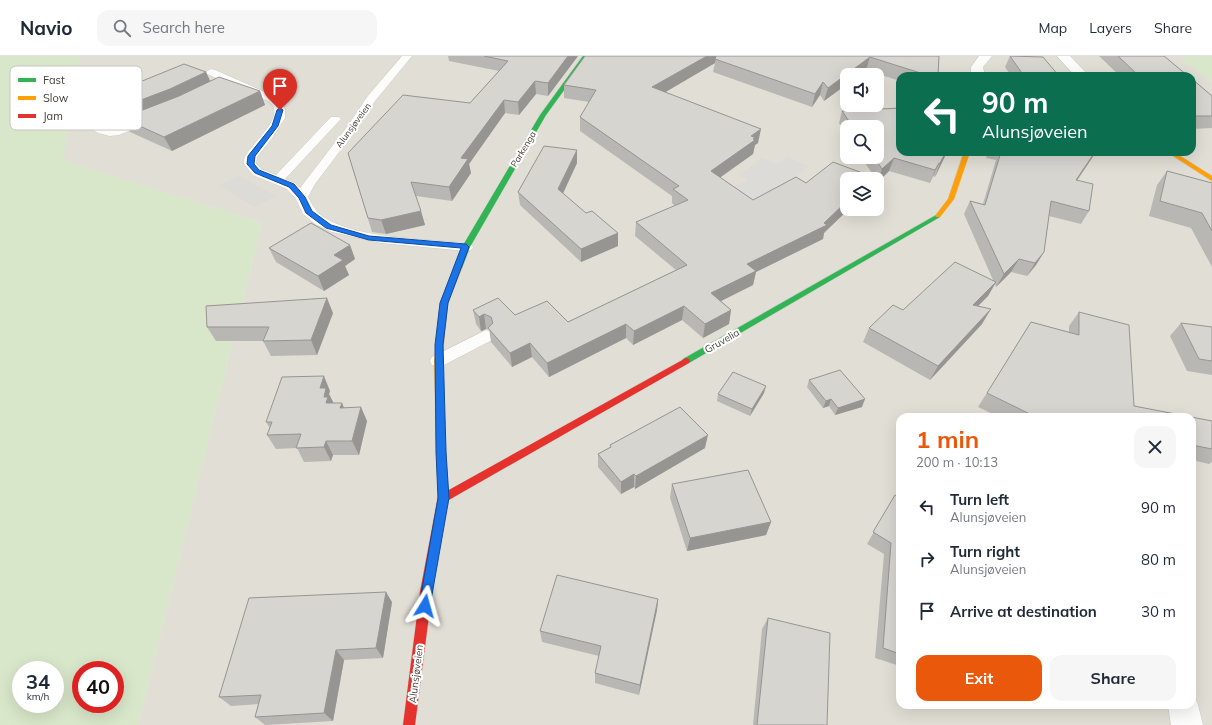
<!DOCTYPE html>
<meta charset="utf-8">
<style>
:root{--surface:#fff;--page:#f6f6f7;--text:#1f2937;--muted:#747a83;--line:#e0e1e3;--accent:#ea580c}
body{margin:0;font-family:Mulish,sans-serif;background:var(--page);color:var(--text);height:100vh;display:flex;flex-direction:column;font-size:15px;white-space:nowrap}
*{box-sizing:border-box;margin:0}
p{font-size:13px;color:var(--muted)}
.icon{flex:none;width:22px;height:22px;fill:none;stroke:currentColor;stroke-width:2;stroke-linecap:round;stroke-linejoin:round}
.map{position:relative;flex:1;overflow:hidden}
.side{position:absolute;left:896px;top:357px;width:300px;height:296px;display:flex;flex-direction:column;background:var(--surface);border-radius:12px;box-shadow:0 4px 16px #0002}
.side>*{flex:none}
.hud{position:absolute;left:896px;top:16px;width:300px;height:84px;border-radius:12px;box-shadow:0 4px 16px #0002;background:#0b6e4f;color:#fff;overflow:hidden}
.buttons{position:absolute;left:840px;top:12px;display:grid;gap:8px}
.buttons a{display:grid;place-items:center;width:44px;height:44px;border-radius:8px;background:var(--surface);box-shadow:0 4px 16px #0002;font-size:20px}
.speed{position:absolute;left:12px;top:605px;display:flex;gap:8px;font-size:20px;font-weight:700;text-align:center}
.speed>*{display:grid;place-content:center;width:52px;height:52px;border-radius:50%;background:var(--surface);box-shadow:0 4px 16px #0002;line-height:1}
.speed small{font-size:10px;font-weight:400}
.speed .limit{border:6px solid #d22;background:#fff;color:#111}
.pin{position:absolute;display:grid;place-items:center;width:34px;height:34px;color:#fff;margin:-41px -17px;border-radius:50% 50% 50% 0;rotate:-45deg;box-shadow:0 0 4px #0007}
.pin .icon{rotate:45deg}
.me{position:absolute;width:44px;margin:-22px;rotate:8deg;stroke-linejoin:round;filter:drop-shadow(0 0 3px #0008)}
.turn{display:flex;align-items:center;gap:14px;height:84px;padding:0 20px;font-size:18px}
.turn .icon{width:52px;height:52px;stroke-width:2.5}
.turn b{display:block;font-size:28px;line-height:34px}
.round{display:grid;place-items:center;flex:none;width:42px;height:42px;border-radius:12px;background:var(--page)}
.summary{display:flex;align-items:center;justify-content:space-between;height:68px;padding:0 20px}
h1{font-size:24px;font-weight:700;line-height:30px;color:var(--accent)}
.cta{display:flex;gap:8px;margin-top:auto;padding:8px 20px}
.cta a{flex:1;height:46px;border-radius:12px;background:var(--accent);color:#fff;font-size:16px;font-weight:700;line-height:46px;text-align:center}
.cta a+a{background:var(--page);color:var(--text)}
ul{padding:0;list-style:none}
li{display:flex;align-items:center;gap:12px;height:52px;padding:0 20px}
li div{flex:1}
li b{display:block;font-size:15px}
li em{font-style:normal}
header{display:flex;align-items:center;gap:24px;box-sizing:border-box;height:56px;padding:0 20px;background:var(--surface);border-bottom:1px solid var(--line)}
header strong{font-size:19px}
nav{display:flex;gap:22px;margin-inline-start:auto;font-size:14px}
.search{width:280px;height:36px;background:var(--page);display:flex;align-items:center;gap:10px;box-sizing:border-box;padding:0 14px;border-radius:12px;color:var(--muted);font-size:15px}
.map>svg:first-child{display:block}
</style>
<header>
<strong>Navio</strong>
<div class="search"><svg class="icon" aria-label="search" viewBox="0 0 24 24"><circle cx="10" cy="10" r="6"/><path d="M15 15l6 6"/></svg>Search here</div>
<nav><a>Map</a><a>Layers</a><a>Share</a></nav>
</header>
<div class="map">
<svg width="1212" height="669" viewBox="0 0 1212 669">
<rect width="100%" height="100%" fill="#edece7"/>
<path fill="#e1ded5" fill-rule="evenodd" d="M79,0H1179L1212,26V669H138L262,167L62,104ZM847,19H877V49H847ZM900,20H1192V96H900ZM847,71H877V101H847ZM847,123H877V153H847ZM900,361H1192V649H900Z"/>
<g fill="#d8e6c9" fill-rule="evenodd">
<path d="M0,0H80L63,104L262,167L138,669H0ZM21,614H55V648H21ZM81,614H115V648H81Z"/>
<polygon points="1179,0 1212,0 1212,26"/>
</g>
<g fill="#dcdbd7">
<polygon points="787,101 809,110 775,137 749,149 726,133 749,124 739,119 762,102 778,108"/>
<polygon points="239,120 277,140 254,151 219,129"/>
</g>
<g fill="none" stroke-linecap="round" stroke-linejoin="round">
<g stroke="#cbcac5" stroke-width="1">
<g id="lane">
<path d="M402,0H412L375,45L355,75L315,128L308,141C313,150 316,157 325,162C360,183 425,183 466,187L471,188L473,191L471,194L466,195L381,187L332,176L315,168L303,158L296,143L287,133L253,119L244,108C244,105 244,101 246,99C252,88 281,64 273,50C272,48 269,46 266,44L207,18L206,16L211,13L215,14L274,40L283,48L285,54V62L272,82L257,101L256,107L261,113L276,119L331,61H339L341,63L339,65L285,123L295,127L300,132L347,71L367,41Z"/>
<path d="M149,60L153,61L155,63L153,65L119,79L110,80L98,77L76,64L82,61C91,63 98,70 108,73C117,76 138,62 149,60Z"/>
<polygon points="486,274 492,276 494,280 492,284 444,309 438,311 432,309 430,305 432,301"/>
</g>
</g>
<g stroke="#cbcac5" stroke-width="1">
<g id="street">
<polygon points="979,0 992,0 983,11 985,20 971,20 971,11"/>
<polygon points="1057,0 1070,0 1089,20 1075,20"/>
<polygon points="1192,637 1194,638 1198,649 1203,669 1171,669 1168,649 1192,649"/>
</g>
</g>
<g stroke="#ccc9bf" stroke-width="1">
<g id="fast">
<polygon points="583,0 589,0 546,59 470,191 462,212 458,214 455,214 454,212 462,191 540,59"/>
<polygon points="938,158 940,159 940,161 689,307 683,307 682,305 683,303"/>
</g>
</g>
<g stroke="#ccc9bf" stroke-width="1">
<g id="slow">
<polygon points="964,96 970,96 954,143 940,161 936,161 935,160 948,143"/>
<polygon points="1167,96 1174,96 1212,120 1212,125"/>
<polygon points="455,210 458,210 462,212 448,247 442,305 448,438 447,441 443,442 439,441 438,438 434,305 440,247"/>
</g>
</g>
<g stroke="#ccc9bf" stroke-width="1">
<polygon id="jam" points="686,302 689,303 690,305 689,307 447,445 432,536 415,669 403,669 420,536 439,435 443,434 447,435"/>
</g>
<use href="#lane" fill="#fcfcfb" fill-rule="evenodd"/>
<use href="#street" fill="#fcfcfb" fill-rule="evenodd"/>
<use href="#fast" fill="#30b455" fill-rule="evenodd"/>
<use href="#slow" fill="#ff9f0a" fill-rule="evenodd"/>
<use href="#jam" fill="#e5322d" fill-rule="evenodd"/>
</g>
<g fill="#b9b7b3">
<polygon points="448,0 578,0 548,40 536,38 519,59 505,57 469,108 471,117 452,145 416,140 425,169 386,178 372,176 348,97 470,47 499,15 449,5"/>
<polygon points="585,0 939,0 938,20 900,20 900,25 866,14 847,19 847,28 824,45 820,39 812,51 713,16 715,7 665,36 758,87 755,89 753,98 720,122 753,144 824,177 823,183 756,216 753,229 721,245 731,254 729,268 703,282 682,264 633,289 626,282 549,321 532,301 512,311 491,286 489,273 486,273 481,275 476,268 473,254 568,266 676,214 635,180 636,166 675,150 672,147 672,140 580,75 580,61 589,46 564,42 564,29"/>
<polygon points="1010,0 1024,0 1059,20 1011,20 1005,11"/>
<polygon points="1099,0 1164,0 1188,20 1120,20"/>
<polygon points="206,16 210,25 260,35 265,49 172,95 130,76 125,67 117,70 96,60 88,47"/>
<polygon points="1192,23 1212,40 1212,72 1192,73"/>
<polygon points="900,52 900,96 947,96 935,121 933,120 930,127 889,115 878,126 877,123 876,123 861,101 877,101 877,71 847,71 847,80 839,67 842,55"/>
<polygon points="577,94 577,107 563,137 618,190 581,206 520,149 518,136"/>
<polygon points="988,96 1096,96 1077,125 1089,155 1081,168 1049,160 1044,196 1036,209 1027,220 1011,216 996,231 995,228 988,240 978,250 982,268 930,324 863,286 869,272 903,254 993,224 964,158 970,145 983,148 996,104 986,102"/>
<polygon points="1167,115 1212,127 1212,211 1191,172 1149,160 1157,129"/>
<polygon points="350,189 355,203 345,210 349,219 324,235 276,206 269,192"/>
<polygon points="1079,256 1134,350 1212,365 1212,406 1209,408 1192,404 1192,361 999,361 978,351 1031,266 1069,276 1069,270"/>
<polygon points="333,257 317,299 271,300 263,285 216,285 207,271"/>
<polygon points="1181,267 1212,271 1212,319 1187,315 1170,280"/>
<polygon points="809,324 862,351 835,359 829,350 823,352 807,331"/>
<polygon points="330,335 329,338 333,346 333,347 344,351 367,365 359,399 333,399 331,405 304,406 297,392 276,393 267,379 270,372 266,366"/>
<polygon points="764,337 750,360 717,345 718,338"/>
<polygon points="610,389 705,392 635,433 634,431 621,438 598,411 598,398 610,391"/>
<polygon points="672,428 771,466 766,479 687,495 670,442"/>
<polygon points="895,439 900,442 900,610 875,602 884,498 867,488"/>
<polygon points="658,543 657,554 639,639 595,627 595,617 599,600 542,586 540,575"/>
<polygon points="392,546 383,602 344,604 333,665 265,669 255,661 258,648 231,650 219,641"/>
<polygon points="768,562 827,669 753,669 762,573"/>
</g>
<g fill="#969592">
<polygon points="568,0 578,0 548,40 548,27"/>
<polygon points="707,0 716,0 715,7 652,44 652,31"/>
<polygon points="870,1 866,14 859,19 847,19 847,28 824,45 828,32"/>
<polygon points="206,16 212,29 122,62 125,67 117,70 109,56"/>
<polygon points="535,25 536,38 519,59 518,46"/>
<polygon points="823,26 820,39 812,51 815,38"/>
<polygon points="260,35 265,49 172,95 164,81"/>
<polygon points="504,44 505,57 469,108 471,117 452,145 449,131 461,102"/>
<polygon points="761,73 758,87 755,89 753,98 709,129 711,115 751,80"/>
<polygon points="577,94 577,107 559,146 558,133"/>
<polygon points="946,96 947,96 935,121 940,107"/>
<polygon points="1095,96 1096,96 1068,137 1076,124"/>
<polygon points="894,102 889,115 878,126 882,113"/>
<polygon points="939,107 933,120 930,127 935,114"/>
<polygon points="847,145 847,153 849,153 824,177 823,183 756,216 753,229 709,251 711,237 747,208 824,167"/>
<polygon points="421,155 425,169 386,178 381,164"/>
<polygon points="618,177 618,190 581,206 581,193"/>
<polygon points="350,189 355,203 345,210 349,219 324,235 318,220 334,199"/>
<polygon points="1044,196 1036,209 1027,220 1035,207"/>
<polygon points="1019,203 1011,216 996,231 1004,218"/>
<polygon points="996,226 988,240 965,263 973,249"/>
<polygon points="327,242 333,257 317,299 311,284"/>
<polygon points="684,250 682,264 633,289 634,275"/>
<polygon points="991,253 982,268 930,324 938,310"/>
<polygon points="731,254 729,268 703,282 705,268"/>
<polygon points="484,258 486,273 481,275 479,261"/>
<polygon points="626,268 626,282 549,321 547,307"/>
<polygon points="530,287 532,301 512,311 510,297"/>
<polygon points="324,320 330,335 329,338 333,346 332,350 326,347 320,332"/>
<polygon points="766,330 764,337 750,360 752,353"/>
<polygon points="831,343 829,350 823,352 826,345"/>
<polygon points="865,343 862,351 835,359 838,352"/>
<polygon points="342,347 348,361 340,352"/>
<polygon points="361,351 367,365 359,399 352,385"/>
<polygon points="708,379 705,392 635,433 636,420"/>
<polygon points="326,385 333,399 331,405 324,391"/>
<polygon points="634,418 634,431 621,438 621,426"/>
<polygon points="771,466 766,479 687,495 690,482"/>
<polygon points="386,536 392,546 383,602 376,592"/>
<polygon points="658,543 657,554 639,639 640,629"/>
<polygon points="336,594 344,604 333,665 324,657"/>
</g>
<g fill="#d7d5d0" stroke="#969592">
<polygon points="484,0 568,0 548,27 535,25 518,46 504,44 461,102 468,103 449,131 411,126 421,155 381,164 368,162 348,97 403,39 470,47 508,5"/>
<polygon points="585,0 707,0 652,31 761,73 751,80 756,82 753,83 755,84 711,115 753,144 796,121 806,127 833,106 873,121 871,123 847,123 847,145 824,167 827,169 747,208 756,215 711,237 731,254 705,268 684,250 634,275 626,268 547,307 530,287 510,297 488,272 493,267 491,261 484,258 479,261 473,254 498,242 515,259 547,245 568,266 687,209 636,166 688,144 673,133 679,130 580,61 596,34 564,29"/>
<polygon points="716,0 939,0 938,20 930,20 870,1 828,32 823,26 815,38 715,3"/>
<polygon points="1010,0 1043,1 1059,20 1024,20"/>
<polygon points="1118,0 1164,0 1188,20 1139,20"/>
<polygon points="184,8 206,16 170,33 109,56 88,47"/>
<polygon points="219,21 260,35 164,81 122,62 179,40"/>
<polygon points="1192,23 1212,40 1212,60 1192,60"/>
<polygon points="900,52 900,96 946,96 940,107 939,107 935,114 894,102 882,113 874,101 877,101 877,71 853,71 842,55"/>
<polygon points="544,90 577,94 558,133 586,157 592,155 618,177 581,193 518,136"/>
<polygon points="1001,96 1095,96 1076,124 1093,128 1089,155 1051,145 1044,196 1035,207 1019,203 1004,218 970,145 985,149"/>
<polygon points="1167,115 1212,127 1212,175 1202,157 1160,145"/>
<polygon points="311,167 350,189 334,199 343,204 318,220 269,192"/>
<polygon points="955,206 996,226 973,249 991,253 938,310 869,272 893,249 903,254"/>
<polygon points="327,242 311,284 263,285 269,271 207,271 206,250"/>
<polygon points="1079,256 1129,269 1134,350 1212,365 1212,393 1192,389 1192,361 1036,361 987,337 1031,266 1079,279"/>
<polygon points="1181,267 1212,271 1212,305 1199,303"/>
<polygon points="840,314 865,343 838,352 831,343 826,345 809,324"/>
<polygon points="733,316 766,330 752,353 718,338"/>
<polygon points="324,320 320,332 326,332 324,341 328,341 326,347 342,347 340,352 361,351 352,385 326,385 324,391 296,392 301,378 267,379 272,366 266,366 282,321"/>
<polygon points="680,351 708,379 636,420 634,418 621,426 598,398 611,391 610,389"/>
<polygon points="748,414 771,466 690,482 672,428"/>
<polygon points="895,439 900,442 900,598 883,592 891,487 873,476"/>
<polygon points="557,519 658,543 640,629 595,617 601,590 540,575"/>
<polygon points="386,536 376,592 336,594 324,657 255,661 261,639 219,641 249,542"/>
<polygon points="768,562 830,577 827,669 757,669"/>
</g>
<polygon fill="#1a73e8" stroke="#114b97" points="280,52 283,54 278,70 255,100 254,108 259,114 294,128 305,141 312,155 331,169 369,180 466,188 469,191 448,247 443,289 446,396 449,442 430,550 429,554 425,556 420,554 419,550 438,442 436,396 435,289 440,247 461,192 369,184 326,172 306,157 299,142 289,131 255,117 247,108 248,100 272,70 277,54"/>
<g text-anchor="middle" dominant-baseline="central" stroke-width="4" stroke-linejoin="round" paint-order="stroke">
<g font-size="9" fill="#423e35" stroke="#fff">
<text transform="translate(353 69) rotate(-54)">Alunsjøveien</text>
<text transform="translate(523 93) rotate(-59)">Parkenga</text>
</g>
<g font-size="10" fill="#423e35" stroke="#fff">
<text transform="translate(722 285) rotate(-30)">Gruvelia</text>
<text transform="translate(416 618) rotate(-83)">Alunsjøveien</text>
</g>
</g>
<rect x="10" y="10" width="132" height="64" rx="6" fill="#fff" stroke="#c6c5c2" stroke-width="1"/>
<rect x="18" y="22" width="18" height="4" fill="#30b455"/>
<rect x="18" y="40" width="18" height="4" fill="#ff9f0a"/>
<rect x="18" y="58" width="18" height="4" fill="#e5322d"/>
<g font-size="11" fill="#423e35">
<text x="43" y="28">Fast</text>
<text x="43" y="46">Slow</text>
<text x="43" y="64">Jam</text>
</g>
</svg>
<div class="buttons">
<a><svg class="icon" aria-label="sound" viewBox="0 0 24 24"><path d="M4 9h4l5-4v14l-5-4H4zM17 9q2 3 0 6"/></svg></a>
<a><svg class="icon" aria-label="search" viewBox="0 0 24 24"><circle cx="10" cy="10" r="6"/><path d="M15 15l6 6"/></svg></a>
<a><svg class="icon" aria-label="layers" viewBox="0 0 24 24"><path d="M12 4l9 5-9 5-9-5zM3 14l9 5 9-5"/></svg></a>
</div>
<div class="speed"><div>34<small>km/h</small></div><div class="limit">40</div></div>
<div class="pin" style="left:280px;top:54px;background:#d93025"><svg class="icon" aria-label="arrive" viewBox="0 0 24 24"><path d="M6 21V4h12l-3 4 3 4H6"/></svg></div>
<svg class="me" style="left:425px;top:550px" viewBox="-20 -20 40 40"><path d="M0-17L14 15 0 8-14 15z" fill="#1a73e8" stroke="#fff" stroke-width="4"/></svg>
<div class="hud">
<div class="turn"><svg class="icon" aria-label="left" viewBox="0 0 24 24"><path d="M17 20v-9H6M10 6l-5 5 5 5"/></svg><div><b>90 m</b>Alunsjøveien</div></div>
</div>
<section class="side">
<div class="summary"><div><h1>1 min</h1><p>200 m · 10:13</p></div><a class="round"><svg class="icon" aria-label="close" viewBox="0 0 24 24"><path d="M6 6l12 12M18 6L6 18"/></svg></a></div>
<ul>
<li><svg class="icon" aria-label="left" viewBox="0 0 24 24"><path d="M17 20v-9H6M10 6l-5 5 5 5"/></svg><div><b>Turn left</b><p>Alunsjøveien</p></div><em>90 m</em></li>
<li><svg class="icon" aria-label="right" viewBox="0 0 24 24"><path d="M7 20v-9h11M14 6l5 5-5 5"/></svg><div><b>Turn right</b><p>Alunsjøveien</p></div><em>80 m</em></li>
<li><svg class="icon" aria-label="arrive" viewBox="0 0 24 24"><path d="M6 21V4h12l-3 4 3 4H6"/></svg><div><b>Arrive at destination</b></div><em>30 m</em></li>
</ul>
<div class="cta"><a>Exit</a><a>Share</a></div>
</section>
</div>
